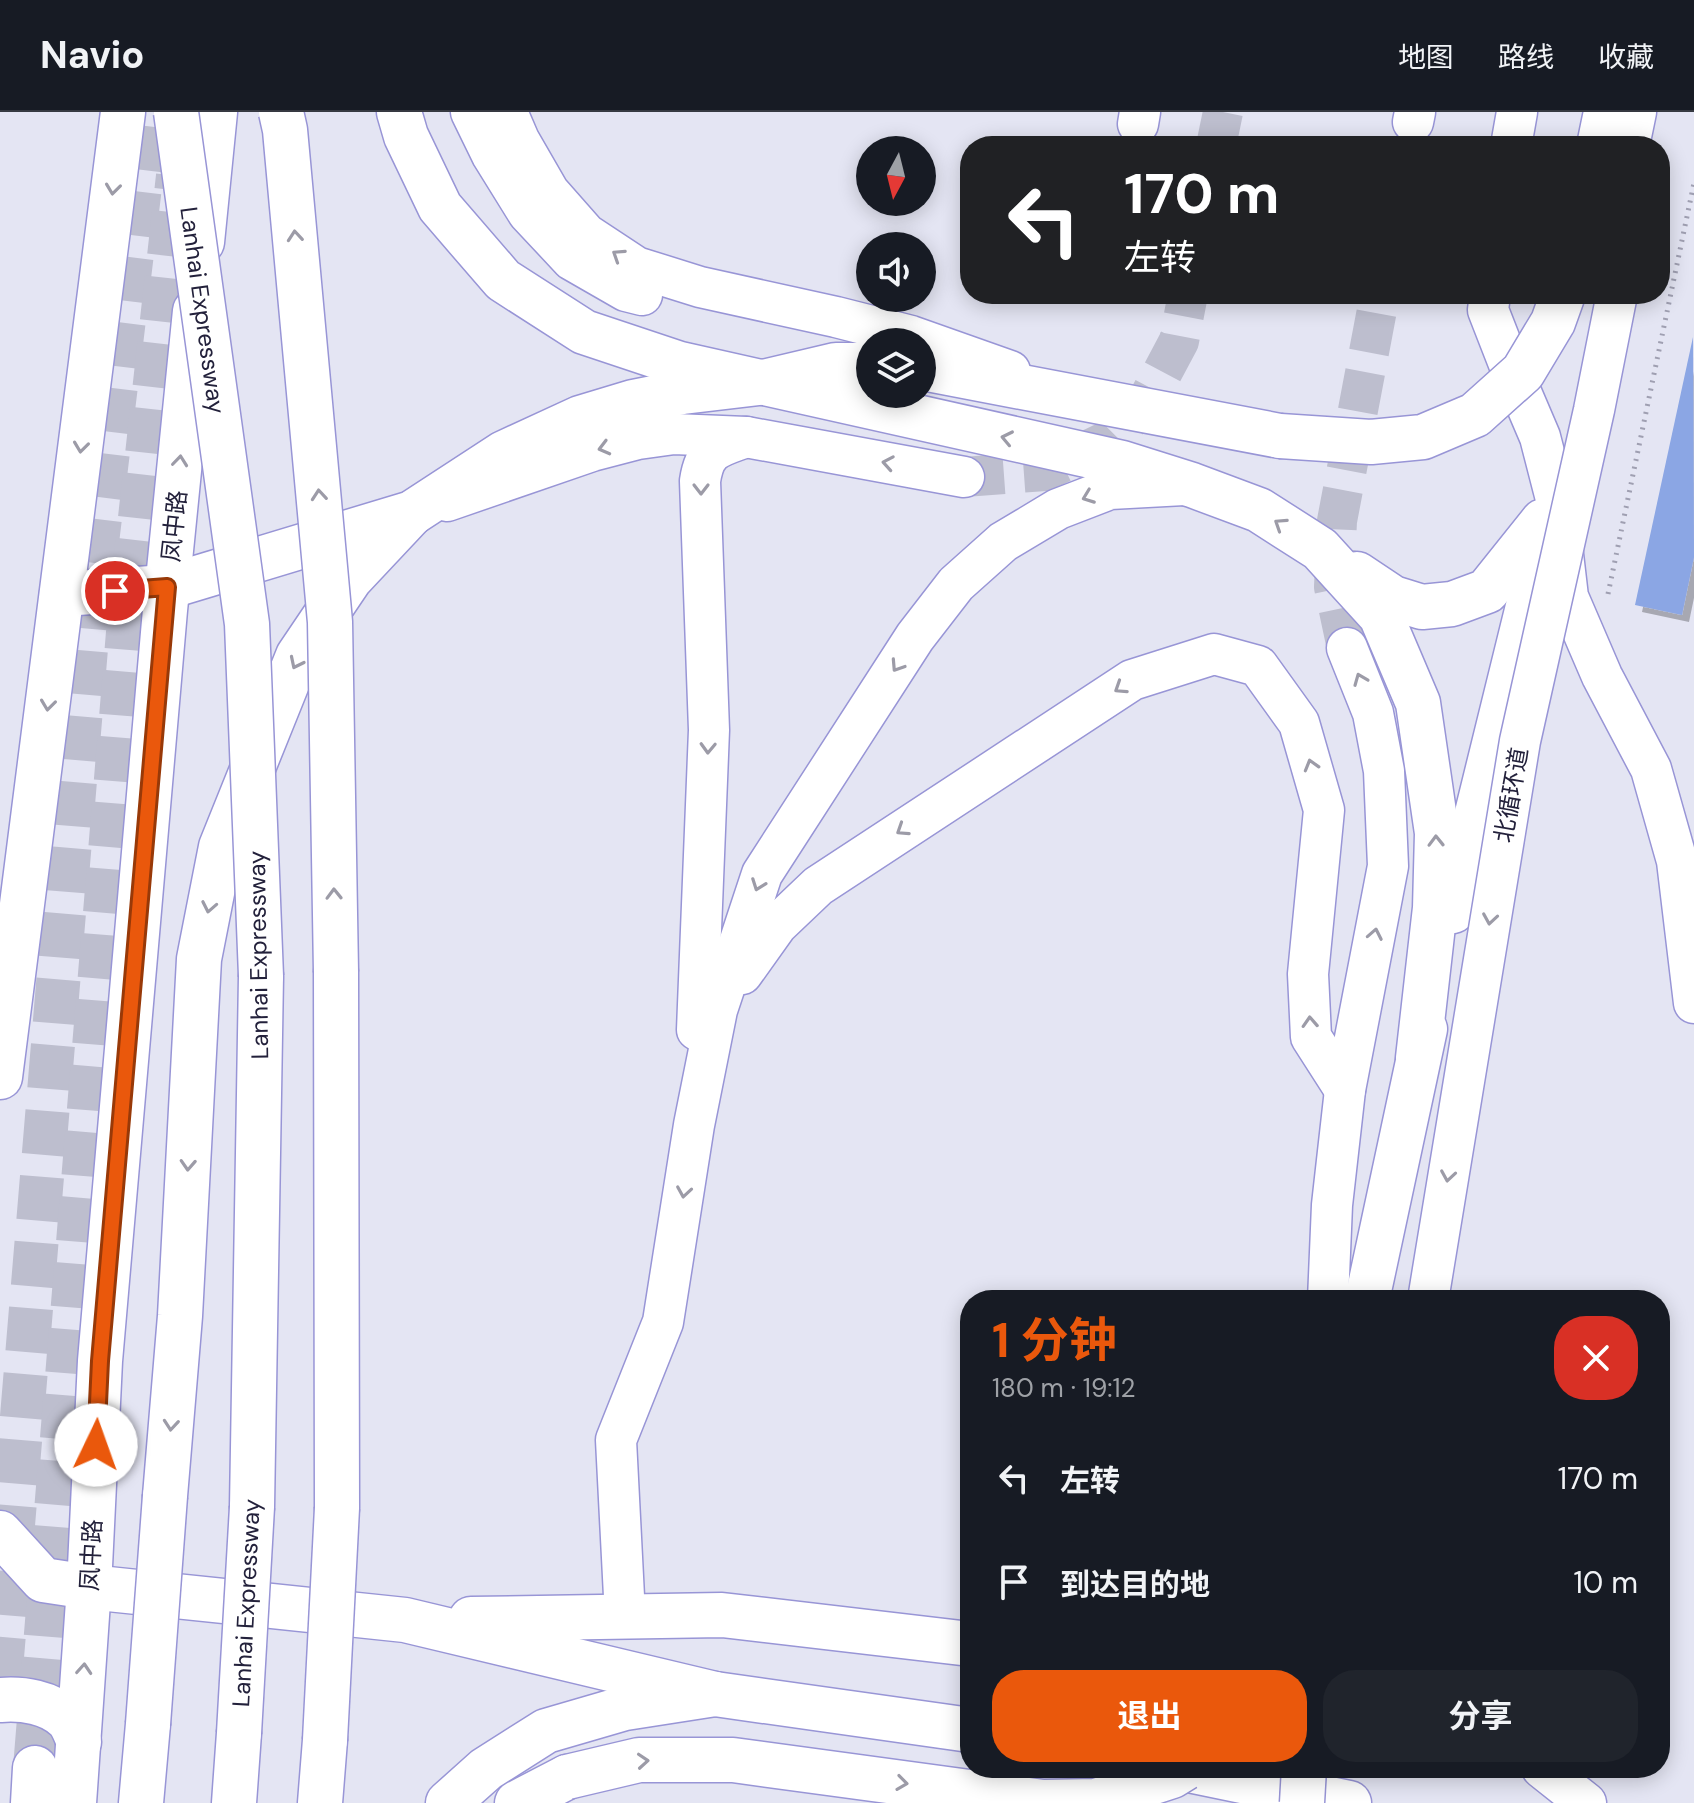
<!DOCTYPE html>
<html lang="zh">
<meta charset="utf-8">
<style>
:root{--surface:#171b24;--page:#20242c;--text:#f1f3f6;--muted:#9ea1a6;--line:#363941;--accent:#ea580c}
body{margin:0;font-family:"DM Sans","Noto Sans SC",sans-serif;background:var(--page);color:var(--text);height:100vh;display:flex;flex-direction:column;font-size:30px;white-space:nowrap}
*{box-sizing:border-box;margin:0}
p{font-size:26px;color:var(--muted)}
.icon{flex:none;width:44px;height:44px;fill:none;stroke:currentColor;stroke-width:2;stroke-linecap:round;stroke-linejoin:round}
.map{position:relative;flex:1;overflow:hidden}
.drawer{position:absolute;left:960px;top:1178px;width:710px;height:488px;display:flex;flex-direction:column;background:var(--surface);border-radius:32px;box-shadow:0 4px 20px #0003}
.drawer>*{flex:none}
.top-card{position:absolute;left:960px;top:24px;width:710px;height:168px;border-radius:32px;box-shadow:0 4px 20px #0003;background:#202124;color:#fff;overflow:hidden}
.needle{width:52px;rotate:187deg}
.buttons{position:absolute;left:856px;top:24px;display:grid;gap:16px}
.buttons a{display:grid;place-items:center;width:80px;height:80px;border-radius:50%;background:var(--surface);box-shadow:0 4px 20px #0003;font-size:40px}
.pin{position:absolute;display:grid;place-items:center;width:68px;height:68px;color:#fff;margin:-34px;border:4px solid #fff;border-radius:50%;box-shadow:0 2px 8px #0007}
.me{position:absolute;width:88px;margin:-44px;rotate:3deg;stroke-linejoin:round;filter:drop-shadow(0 0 6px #0008)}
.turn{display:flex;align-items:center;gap:28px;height:168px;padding:0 32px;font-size:36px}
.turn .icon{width:104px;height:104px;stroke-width:2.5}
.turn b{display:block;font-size:56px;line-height:68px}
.round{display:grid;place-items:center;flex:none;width:84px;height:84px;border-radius:32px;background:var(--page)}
.head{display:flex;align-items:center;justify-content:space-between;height:136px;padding:0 32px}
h1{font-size:48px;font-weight:700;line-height:60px;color:var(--accent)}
.cta{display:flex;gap:16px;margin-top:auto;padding:16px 32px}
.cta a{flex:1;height:92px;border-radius:32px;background:var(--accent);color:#fff;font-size:32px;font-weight:700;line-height:92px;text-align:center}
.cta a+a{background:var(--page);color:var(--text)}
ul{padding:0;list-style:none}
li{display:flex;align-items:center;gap:24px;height:104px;padding:0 32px}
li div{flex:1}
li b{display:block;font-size:30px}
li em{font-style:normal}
header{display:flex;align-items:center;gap:48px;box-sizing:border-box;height:112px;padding:0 40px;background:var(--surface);border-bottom:2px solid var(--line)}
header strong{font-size:38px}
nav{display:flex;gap:44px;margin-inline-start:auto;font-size:28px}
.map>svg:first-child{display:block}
</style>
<header>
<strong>Navio</strong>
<nav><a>地图</a><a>路线</a><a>收藏</a></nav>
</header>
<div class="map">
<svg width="1694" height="1691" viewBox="0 0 1694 1691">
<defs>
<filter id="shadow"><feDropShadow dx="7" dy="7" stdDeviation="0" flood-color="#0004"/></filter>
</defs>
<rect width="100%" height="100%" fill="#e4e5f3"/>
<polygon fill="#8ba6e4" filter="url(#shadow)" points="1693,225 1694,445 1682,503 1635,493"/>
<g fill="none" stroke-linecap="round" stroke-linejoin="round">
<g stroke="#bdbece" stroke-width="40" stroke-dasharray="40 20" stroke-linecap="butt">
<polyline points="1216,34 1223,0"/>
<polyline points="964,365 1045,359 1109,328 1146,291 1179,229 1188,182"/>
<polyline points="1347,536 1334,475 1337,409 1380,182"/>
</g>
<g stroke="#bdbece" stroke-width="44" stroke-dasharray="44 22" stroke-linecap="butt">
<polyline points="0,1569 90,488 149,0"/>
<polyline points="35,1656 130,496 178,64"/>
</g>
<g stroke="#9895d6" stroke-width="43">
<g id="minor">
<polyline points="471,0 492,43 528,101 572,148 626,179 642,183"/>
<polyline points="507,0 519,28 549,80 586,122 636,155 700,175 836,205 911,224 1010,259"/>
<polyline points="1413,10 1415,0"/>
<polyline points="1138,12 1140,0"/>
<polyline points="1511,34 1517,0"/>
<polyline points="1629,34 1636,0"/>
<polyline points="1490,182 1488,198 1511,257 1540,325 1557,391 1568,485 1602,564 1651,657 1677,749 1694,891"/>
<polyline points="447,389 592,339 638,327 674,322 746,325 964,365"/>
<polyline points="742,862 777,813 818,774 1132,568 1214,542 1258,554 1299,611 1324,698 1308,862 1311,925 1345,978"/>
<path d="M697,918L709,618L700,369C705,336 717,336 746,325"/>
<polyline points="1328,1188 1332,1093 1345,978 1388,754 1384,659 1373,601 1347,536"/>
<polyline points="625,1504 616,1328 663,1210 694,1013 717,898 762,762 915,525 956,472 1003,430 1058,397 1110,377 1184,373"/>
<polyline points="1542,1656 1586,1691"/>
</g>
</g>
<g stroke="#9895d6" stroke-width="47">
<g id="major">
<polyline points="399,0 406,24 440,95 503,168 584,220 680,252 1122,351 1192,373 1259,398 1320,437 1381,504 1418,591 1437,721 1435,796 1418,946"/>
<polyline points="1599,34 1606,0"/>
<polyline points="202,130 215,0"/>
<polyline points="922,256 1280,324"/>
<polyline points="1357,462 1393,486 1422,495 1452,492 1487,479 1543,409"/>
<polyline points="62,482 167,475 412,401 504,341 580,306 633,290 683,280 759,271 836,253 870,253"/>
<polyline points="1453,799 1533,474 1554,401"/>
<polyline points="0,965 123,0"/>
<polyline points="1367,1188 1425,917"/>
<polyline points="0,1421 43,1468 89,1475 405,1508 715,1582 970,1618"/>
<polyline points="471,1507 722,1503 970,1532"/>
<path d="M0,1588C22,1586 50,1590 67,1607C72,1612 76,1623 79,1630"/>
<polyline points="1179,1656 1349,1691"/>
<polyline points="33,1691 35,1656"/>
<polyline points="74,1691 89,1475 100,1249 165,498 195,199"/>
</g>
</g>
<g stroke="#9895d6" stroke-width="47">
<g id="highway">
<polyline points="336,860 337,1396"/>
<polyline points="165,1384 180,1204 199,847 221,735 298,544 350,467 412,401"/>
<polyline points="252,1395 261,864"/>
<polyline points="141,1691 148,1612"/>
<polyline points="234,1691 239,1621"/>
<polyline points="320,1691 325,1628"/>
<polyline points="448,1691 486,1657 546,1619 625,1596 715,1582"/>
<polyline points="517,1691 567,1665"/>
</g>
</g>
<polyline stroke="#9f9fb1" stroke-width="5" stroke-dasharray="2 6" stroke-linecap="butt" points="1608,482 1694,71"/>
<use href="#minor" stroke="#fff" stroke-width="40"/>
<use href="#major" stroke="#fff" stroke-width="44"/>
<use href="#highway" stroke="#fff" stroke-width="44"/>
<g stroke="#9895d6" stroke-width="43" stroke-linecap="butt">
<polyline id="minor-bridge" points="1428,1188 1520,629 1594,298 1617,182"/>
</g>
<g stroke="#9895d6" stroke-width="47" stroke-linecap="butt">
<g id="major-bridge">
<polyline points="1280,324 1371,330 1423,325 1475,303 1523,260 1553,210 1563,182"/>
<polyline points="1302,1691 1304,1656"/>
</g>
</g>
<g stroke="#9895d6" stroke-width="47" stroke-linecap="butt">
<g id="highway-bridge">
<path id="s1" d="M176,0L247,512L261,864"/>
<polyline points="281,0 285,18 330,510 336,860"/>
<polyline points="148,1612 165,1384"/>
<polyline points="239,1621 252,1395"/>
<polyline points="325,1628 337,1396"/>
<polyline points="567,1665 639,1648 733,1648 1043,1690 1096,1689 1172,1664 1185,1656"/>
</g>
</g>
<use href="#minor-bridge" stroke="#fff" stroke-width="40"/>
<use href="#major-bridge" stroke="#fff" stroke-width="44"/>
<use href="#highway-bridge" stroke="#fff" stroke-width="44"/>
</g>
<defs><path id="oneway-chevron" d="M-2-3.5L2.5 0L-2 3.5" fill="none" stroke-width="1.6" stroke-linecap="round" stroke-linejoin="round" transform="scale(2)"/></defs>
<g stroke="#9c9ba7">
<use href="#oneway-chevron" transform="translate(113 77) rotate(97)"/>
<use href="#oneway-chevron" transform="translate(295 124) rotate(-95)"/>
<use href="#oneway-chevron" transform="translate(618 143) rotate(-147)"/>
<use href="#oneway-chevron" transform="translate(1007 326) rotate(-168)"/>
<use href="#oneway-chevron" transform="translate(81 335) rotate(97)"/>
<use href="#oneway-chevron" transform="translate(604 336) rotate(165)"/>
<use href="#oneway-chevron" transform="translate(180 349) rotate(-84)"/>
<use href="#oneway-chevron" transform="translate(888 351) rotate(-170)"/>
<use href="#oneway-chevron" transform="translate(701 377) rotate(90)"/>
<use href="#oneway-chevron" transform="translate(319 383) rotate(-95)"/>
<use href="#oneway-chevron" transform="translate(1088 385) rotate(159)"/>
<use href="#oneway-chevron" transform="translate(1280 412) rotate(-147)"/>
<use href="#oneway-chevron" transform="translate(296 551) rotate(116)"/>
<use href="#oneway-chevron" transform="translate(897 554) rotate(123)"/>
<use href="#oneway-chevron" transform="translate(1360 567) rotate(-112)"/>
<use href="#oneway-chevron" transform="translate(1120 576) rotate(147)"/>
<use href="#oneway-chevron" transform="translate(48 593) rotate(97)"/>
<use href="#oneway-chevron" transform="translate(708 636) rotate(92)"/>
<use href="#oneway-chevron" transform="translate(1311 653) rotate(-106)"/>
<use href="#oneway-chevron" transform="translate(902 718) rotate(147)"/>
<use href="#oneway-chevron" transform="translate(1436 729) rotate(-91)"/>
<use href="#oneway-chevron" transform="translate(758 773) rotate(110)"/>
<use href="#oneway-chevron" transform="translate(334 782) rotate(-91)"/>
<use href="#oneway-chevron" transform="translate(209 795) rotate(101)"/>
<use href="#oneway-chevron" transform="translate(1490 807) rotate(99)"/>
<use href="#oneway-chevron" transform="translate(1375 822) rotate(-79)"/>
<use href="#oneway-chevron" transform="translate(1310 910) rotate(-93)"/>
<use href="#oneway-chevron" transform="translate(188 1053) rotate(93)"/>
<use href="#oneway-chevron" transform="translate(1448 1064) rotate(99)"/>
<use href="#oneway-chevron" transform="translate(684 1080) rotate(99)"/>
<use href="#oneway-chevron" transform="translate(171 1313) rotate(95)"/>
<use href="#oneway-chevron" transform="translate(84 1557) rotate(-86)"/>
<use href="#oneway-chevron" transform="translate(643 1649) rotate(-4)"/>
<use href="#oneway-chevron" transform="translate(902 1671) rotate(8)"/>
</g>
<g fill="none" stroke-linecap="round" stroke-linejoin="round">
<g stroke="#983908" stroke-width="20">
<polyline id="route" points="96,1333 100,1249 167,475 115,479"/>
</g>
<use href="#route" stroke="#ea580c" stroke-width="14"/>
</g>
<g text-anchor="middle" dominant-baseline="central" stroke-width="6" stroke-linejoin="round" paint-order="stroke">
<g font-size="24" fill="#23213b" stroke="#fff">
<text stroke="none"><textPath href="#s1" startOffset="200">Lanhai Expressway</textPath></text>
<text transform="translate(174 414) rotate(-84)">凤中路</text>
<text transform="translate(1511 683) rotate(-80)">北循环道</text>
<text transform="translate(258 843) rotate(-91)">Lanhai Expressway</text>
<text transform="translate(91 1443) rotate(-87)">凤中路</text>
<text transform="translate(246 1491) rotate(-87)">Lanhai Expressway</text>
</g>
</g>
</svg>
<div class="buttons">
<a><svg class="needle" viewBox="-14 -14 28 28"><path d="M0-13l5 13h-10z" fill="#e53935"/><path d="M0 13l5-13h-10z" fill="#9ea1a6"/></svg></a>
<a><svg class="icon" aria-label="sound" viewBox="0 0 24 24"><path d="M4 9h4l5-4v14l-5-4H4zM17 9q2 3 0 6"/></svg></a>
<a><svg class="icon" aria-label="layers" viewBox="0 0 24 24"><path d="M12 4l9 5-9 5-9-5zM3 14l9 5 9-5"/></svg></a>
</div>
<div class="pin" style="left:115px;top:479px;background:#d93025"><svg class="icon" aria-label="arrive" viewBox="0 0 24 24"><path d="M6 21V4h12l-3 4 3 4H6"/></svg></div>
<svg class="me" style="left:96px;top:1333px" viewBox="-20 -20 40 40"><circle r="19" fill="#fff"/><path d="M0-13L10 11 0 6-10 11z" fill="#ea580c"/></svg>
<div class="top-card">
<div class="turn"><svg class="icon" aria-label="left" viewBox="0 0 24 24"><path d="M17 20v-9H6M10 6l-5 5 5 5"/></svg><div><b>170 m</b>左转</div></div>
</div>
<section class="drawer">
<div class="head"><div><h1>1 分钟</h1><p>180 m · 19:12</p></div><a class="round" style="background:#d93025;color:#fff"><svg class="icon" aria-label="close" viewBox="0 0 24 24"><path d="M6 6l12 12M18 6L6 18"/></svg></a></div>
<ul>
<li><svg class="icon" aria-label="left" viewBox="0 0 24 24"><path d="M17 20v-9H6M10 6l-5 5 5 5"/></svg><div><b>左转</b></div><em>170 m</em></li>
<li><svg class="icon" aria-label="arrive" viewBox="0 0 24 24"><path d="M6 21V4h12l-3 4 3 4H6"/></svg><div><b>到达目的地</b></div><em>10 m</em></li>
</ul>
<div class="cta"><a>退出</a><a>分享</a></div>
</section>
</div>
